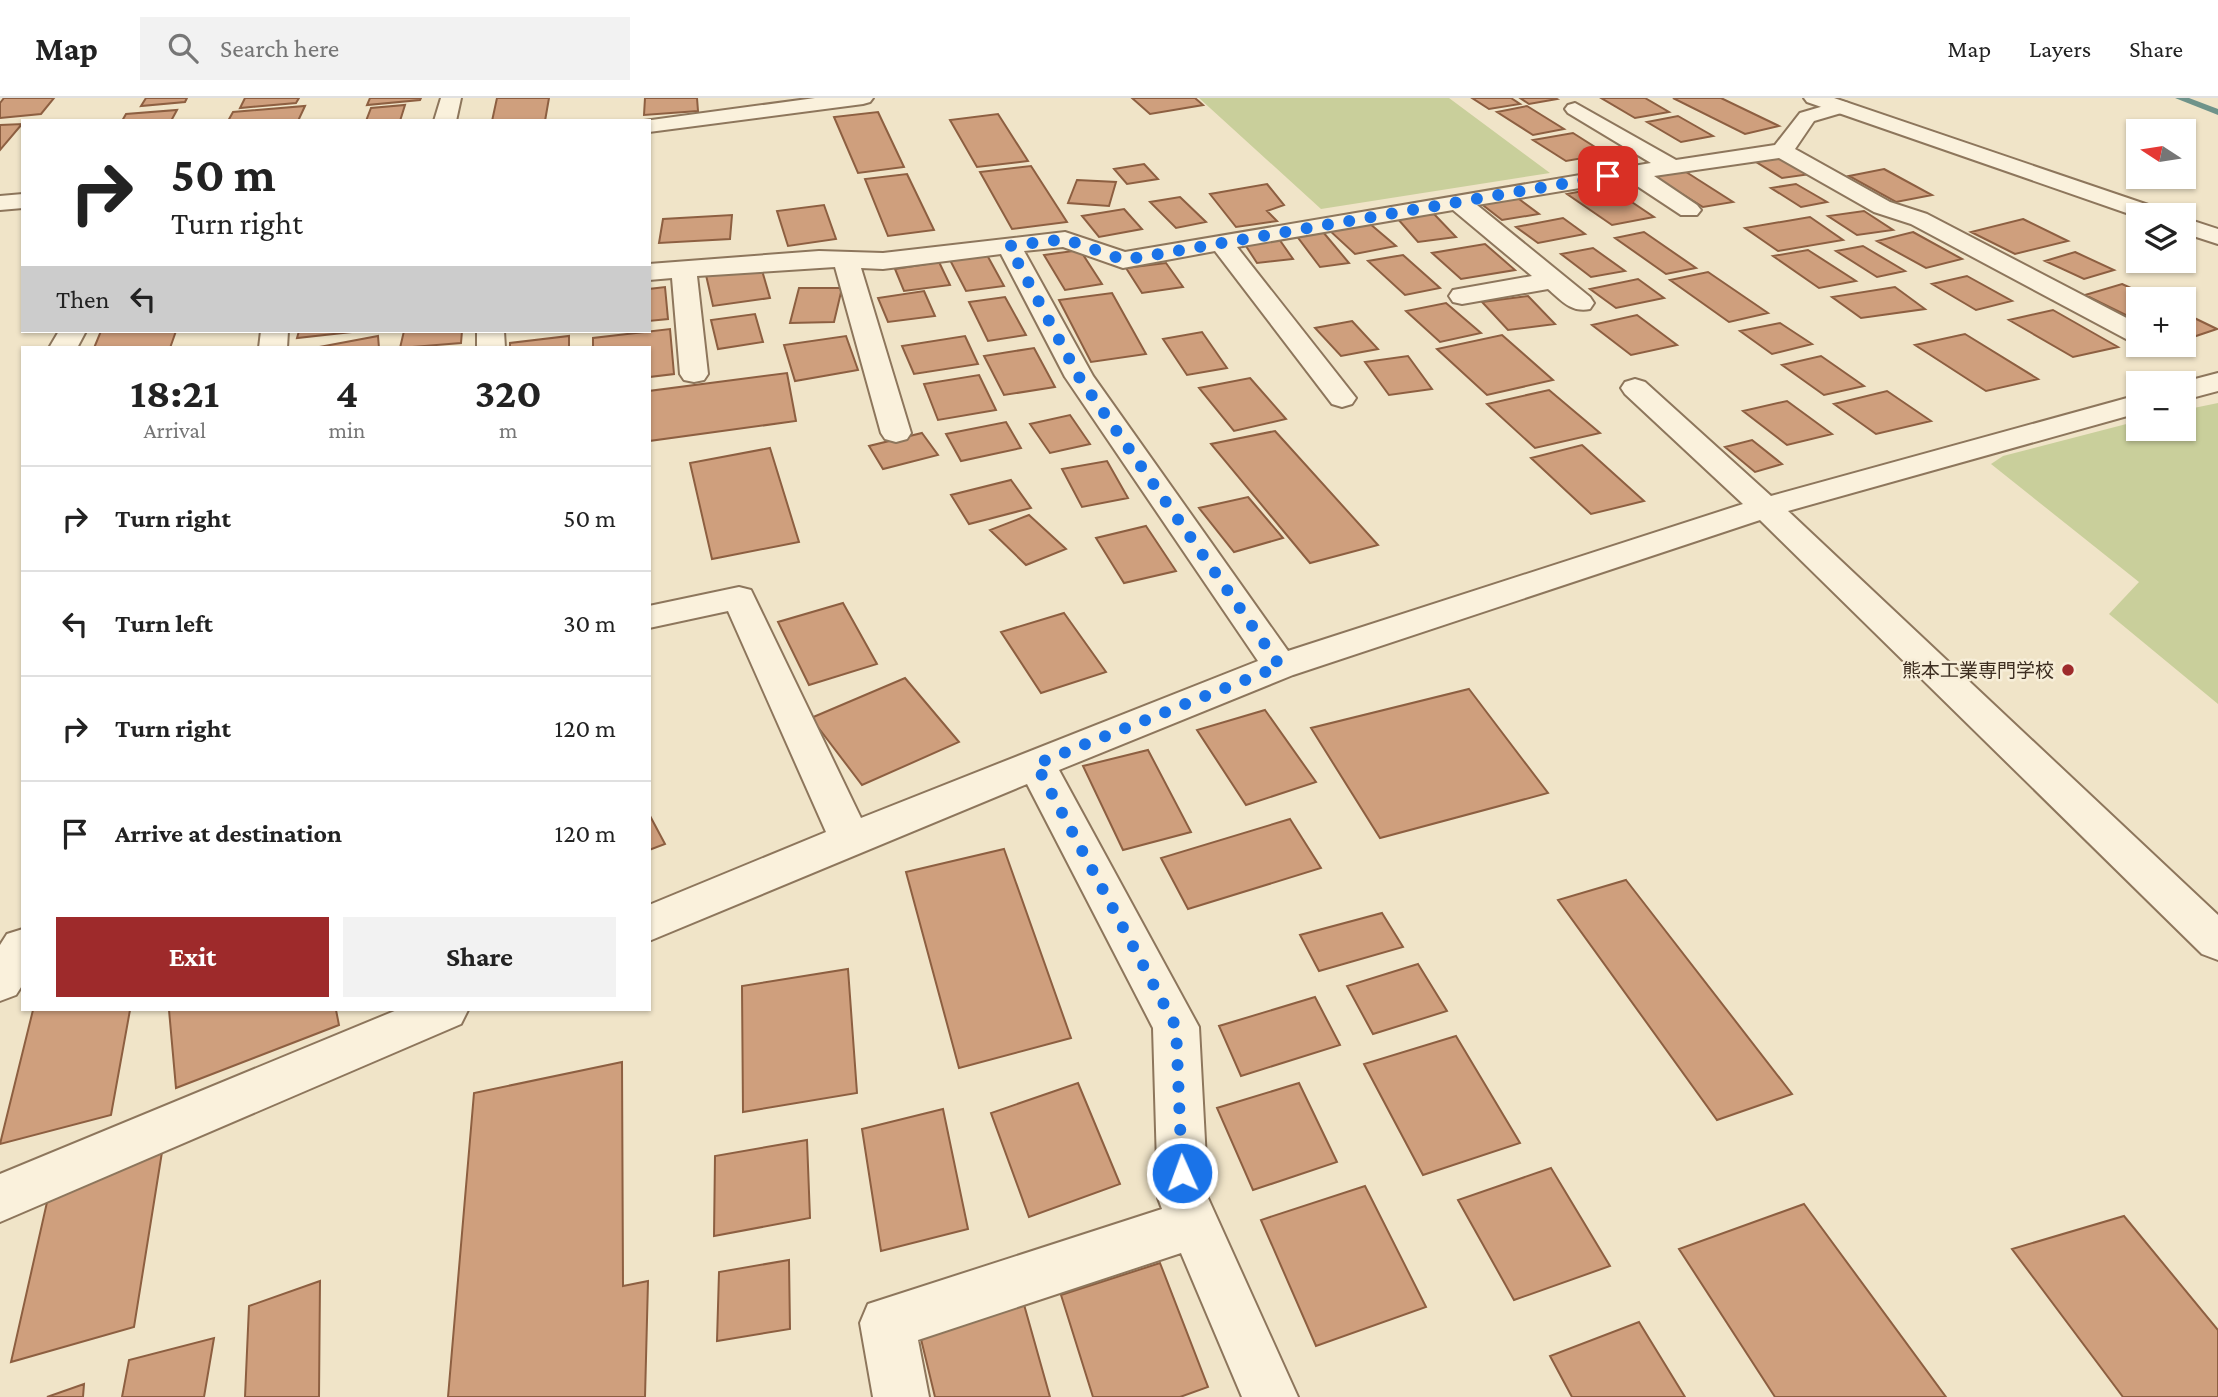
<!DOCTYPE html>
<html lang="en">
<head>
<meta charset="utf-8">
<style>
  body { margin:0; font-family:"Crimson Pro","Noto Sans JP",serif; background:#f2f2f2; color:#222; height:100vh; display:flex; flex-direction:column; font-size:26px; white-space:nowrap }
  * { box-sizing:border-box; margin:0 }
  p { font-size:23px; color:#767676 }
  .icon { flex:none; width:38px; height:38px; fill:none; stroke:currentColor; stroke-width:2; stroke-linecap:round; stroke-linejoin:round }
  .map { position:relative; flex:1; overflow:hidden }
  .side { position:absolute; left:21px; top:248px; width:630px; height:665px; display:flex; flex-direction:column; background:#fff; border-radius:0px; box-shadow:0 2px 5px #0004 }
  .side>* { flex:none }
  .banner { position:absolute; left:21px; top:21px; width:630px; height:214px; border-radius:0px; box-shadow:0 2px 5px #0004; background:#fff; color:#222; overflow:hidden }
  .needle { width:46px; rotate:282deg }
  .fabs { position:absolute; left:2126px; top:21px; display:grid; gap:14px }
  .fabs a { display:grid; place-items:center; width:70px; height:70px; border-radius:0px; background:#fff; box-shadow:0 2px 5px #0004; font-size:35px }
  .pin { position:absolute; display:grid; place-items:center; width:60px; height:60px; color:#fff; margin:-30px; border-radius:14px; box-shadow:0 4px 10px #0006 }
  .me { position:absolute; width:77px; margin:-38px; rotate:358deg; stroke-linejoin:round; filter:drop-shadow(0 0 5px #0008) }
  .turn { display:flex; align-items:center; gap:24px; height:147px; padding:0 35px; font-size:32px }
  .turn .icon { width:91px; height:91px; stroke-width:2.5 }
  .turn b { display:block; font-size:49px; line-height:60px }
  .then { display:flex; align-items:center; height:66px; padding:0 35px; background:#0003; gap:14px; font-size:26px }
  .eta { display:flex; justify-content:space-evenly; align-items:center; height:119px; text-align:center }
  .eta b { font-size:42px; font-weight:700; line-height:49px }
  .action { display:flex; gap:14px; margin-top:auto; padding:14px 35px }
  .action a { flex:1; height:80px; border-radius:0px; background:#9e2a2b; color:#fff; font-size:28px; font-weight:700; line-height:80px; text-align:center }
  .action a+a { background:#f2f2f2; color:#222 }
  ul { padding:0; list-style:none }
  li { display:flex; align-items:center; gap:21px; height:105px; padding:0 35px; border-top:2px solid #e0e0e0 }
  li div { flex:1 }
  li b { display:block; font-size:26px }
  li em { font-style:normal }
  header { display:flex; align-items:center; gap:42px; box-sizing:border-box; height:98px; padding:0 35px; background:#fff; border-bottom:2px solid #e0e0e0 }
  header strong { font-size:33px }
  nav { display:flex; gap:38px; margin-inline-start:auto; font-size:24px }
  .search { width:490px; height:63px; background:#f2f2f2; display:flex; align-items:center; gap:18px; box-sizing:border-box; padding:0 24px; border-radius:0px; color:#767676; font-size:26px }
  .map>svg:first-child { display:block }
  .green { fill:#c9cf9b }
  .lines { fill:none; stroke-linecap:round; stroke-linejoin:round }
  .stream { fill:#6f938a; fill-rule:evenodd }
  .building { fill:#cf9f7d; stroke:#8d5f41; stroke-width:2 }
  .minor-casing { stroke:#8d765c; stroke-width:4 }
  .tertiary-casing { stroke:#8d765c; stroke-width:4 }
  .minor { fill:#faf1dc; fill-rule:evenodd }
  .tertiary { fill:#faf1dc; fill-rule:evenodd }
  .route { stroke:#1a73e8; stroke-width:12; stroke-dasharray:0 21.6 }
  .poi-dot { fill:#9e2a2b; stroke:#f7eed8; stroke-width:2.5 }
  .labels { text-anchor:middle; dominant-baseline:central; stroke-width:5; stroke-linejoin:round; paint-order:stroke }
  .poi-label { font-size:19px; fill:#3d2e20; stroke:#f7eed8; text-anchor:end }
</style>
</head>
<body>
<header>
<strong>Map</strong>
<div class="search"><svg class="icon" aria-label="search" viewBox="0 0 24 24"><circle cx="10" cy="10" r="6"/><path d="M15 15l6 6"/></svg>Search here</div>
<nav><a>Map</a><a>Layers</a><a>Share</a></nav>
</header>
<div class="map">
<svg width="2218" height="1299" viewBox="0 0 2218 1299">
  <rect width="100%" height="100%" fill="#f0e4c8"/>
  <path class="green" d="M1199,0H1449L1550,75L1321,111Z
    M2218,305V606L2109,516L2139,484L1991,366L2003,358L2138,323V331H2184V312Z"/>
  <g class="lines">
    <path class="stream" d="M2175,0H2189L2218,11V17Z"/>
  </g>
  <path class="building" d="M4,0H54L41,16L0,20V5Z
    M146,0H187L185,4L141,8Z
    M245,0H299L296,5L240,10Z
    M370,0H421L420,2L367,7Z
    M497,0H549L545,23H492Z
    M645,0H697L698,13L644,17Z
    M1132,0H1195L1203,7L1150,16Z
    M1472,0H1511L1520,6L1489,11Z
    M1520,0H1555L1557,1L1529,6Z
    M1601,0H1645L1669,14L1635,20Z
    M1673,0H1721L1779,28L1745,36Z
    M405,7L400,23H366L371,10Z
    M305,8L298,23H228L233,14Z
    M1527,8L1564,31L1533,37L1497,14Z
    M177,12L171,23H122L126,16Z
    M878,14L904,69L858,75L834,19Z
    M998,16L1028,63L977,69L950,22Z
    M1678,18L1713,38L1681,44L1647,24Z
    M22,26L0,52V27Z
    M1573,35L1606,56L1566,63L1533,42Z
    M1782,58L1811,76L1782,80L1753,62Z
    M1144,66L1158,81L1127,86L1114,71Z
    M1031,68L1067,124L1012,131L980,74Z
    M1884,71L1932,97L1896,104L1849,78Z
    M1683,72L1733,104L1703,109L1653,78Z
    M907,76L934,132L888,138L865,81Z
    M1077,82L1116,84L1109,108L1068,105Z
    M1267,86L1284,107L1267,113L1277,123L1236,129L1210,96Z
    M1796,86L1827,104L1801,109L1771,90Z
    M1608,88L1654,119L1612,127L1567,96Z
    M1515,98L1539,116L1502,122L1479,104Z
    M1180,99L1206,124L1176,130L1150,104Z
    M824,107L836,141L788,148L777,113Z
    M1124,111L1142,131L1099,139L1082,118Z
    M1864,113L1893,132L1857,137L1828,118Z
    M1434,116L1456,139L1418,144L1397,120Z
    M732,117L730,141L659,145L663,121Z
    M1810,119L1843,142L1778,153L1745,130Z
    M1563,120L1585,136L1538,145L1516,129Z
    M2023,121L2068,143L2015,156L1971,134Z
    M1369,125L1396,148L1355,156L1329,132Z
    M1323,134L1349,165L1320,169L1296,137Z
    M1644,134L1696,170L1666,176L1615,140Z
    M1913,134L1962,161L1926,170L1877,143Z
    M1279,141L1293,161L1257,165L1244,145Z
    M1485,146L1515,172L1461,181L1432,155Z
    M1863,148L1905,173L1877,179L1836,153Z
    M1593,150L1625,173L1591,179L1561,156Z
    M1080,152L1102,186L1065,192L1044,157Z
    M1808,152L1856,183L1819,190L1773,158Z
    M2075,154L2114,172L2084,181L2045,163Z
    M987,157L1004,188L966,193L950,162Z
    M1403,157L1440,190L1405,197L1368,163Z
    M939,164L950,187L904,193L895,171Z
    M1166,165L1183,189L1142,195L1126,170Z
    M761,169L770,200L713,208L706,177Z
    M1708,174L1768,215L1729,224L1670,182Z
    M1967,178L2012,203L1976,212L1932,186Z
    M1638,181L1664,200L1616,210L1590,191Z
    M2122,186L2155,201H2138V223L2085,197Z
    M665,189L668,221L649,223V191Z
    M1895,189L1925,211L1861,220L1832,199Z
    M799,190H842L834,224L790,225Z
    M924,193L935,218L888,224L878,200Z
    M1112,195L1146,256L1091,264L1059,202Z
    M1528,198L1555,226L1508,232L1482,204Z
    M1005,199L1026,237L988,243L969,204Z
    M1446,205L1481,235L1440,244L1406,213Z
    M2053,212L2118,249L2073,259L2009,222Z
    M2184,215L2217,231L2184,242Z
    M755,216L763,244L718,251L711,222Z
    M1637,217L1677,247L1631,257L1592,227Z
    M1352,223L1378,251L1341,258L1315,230Z
    M1780,225L1812,246L1772,256L1740,233Z
    M670,231L674,276L649,279V250H593V240Z
    M101,233H176L170,250H94Z
    M299,233H361L297,240Z
    M404,233H462L461,245L400,250Z
    M1202,234L1227,270L1187,277L1163,241Z
    M1965,236L2038,281L1986,293L1915,247Z
    M1502,237L1553,282L1487,297L1437,251Z
    M378,238L379,250H314Z
    M569,238V250H510V245Z
    M846,238L858,272L795,283L784,247Z
    M965,238L978,266L914,276L902,248Z
    M1034,250L1055,289L1004,297L984,258Z
    M1408,258L1432,291L1389,297L1365,264Z
    M1821,258L1864,288L1824,297L1782,267Z
    M787,275L796,323L649,343V293Z
    M979,277L996,312L938,322L924,286Z
    M1250,280L1286,321L1234,333L1199,290Z
    M1549,292L1600,335L1535,350L1487,306Z
    M1887,293L1931,323L1876,336L1834,306Z
    M1787,303L1832,336L1787,347L1743,313Z
    M1070,317L1090,346L1050,355L1030,326Z
    M1006,324L1021,350L961,363L946,336Z
    M1275,333L1378,447L1310,465L1211,346Z
    M922,335L938,357L883,371L869,348Z
    M1752,342L1782,366L1755,374L1725,349Z
    M1582,347L1644,403L1591,416L1531,360Z
    M770,350L799,444L712,461L690,365Z
    M1107,363L1128,400L1082,409L1062,371Z
    M1011,382L1031,410L969,426L951,397Z
    M1248,399L1283,440L1234,454L1199,410Z
    M1029,417L1066,451L1026,467L990,432Z
    M1146,428L1176,473L1124,485L1096,440Z
    M843,505L877,566L809,587L778,524Z
    M1064,515L1106,574L1041,595L1001,534Z
    M905,580L959,644L862,687L811,620Z
    M1469,591L1548,695L1380,740L1311,630Z
    M1265,612L1316,684L1246,707L1197,632Z
    M1148,652L1191,734L1123,752L1083,668Z
    M649,716L665,746L649,752Z
    M1290,721L1321,770L1188,811L1161,760Z
    M1004,751L1071,940L959,970L906,774Z
    M1626,782L1792,996L1717,1022L1558,802Z
    M1382,815L1403,849L1319,873L1300,837Z
    M1418,866L1447,913L1373,936L1347,888Z
    M848,871L857,995L743,1014L742,888Z
    M1315,899L1340,947L1241,978L1219,928Z
    M33,912H130L111,1017L0,1046Z
    M169,912H336L339,927L176,990Z
    M1456,938L1520,1045L1423,1077L1364,966Z
    M622,964L623,1188L648,1183L645,1299H448L474,995Z
    M1078,985L1120,1086L1029,1119L991,1015Z
    M1299,985L1337,1064L1253,1092L1217,1010Z
    M943,1011L968,1131L881,1153L862,1031Z
    M807,1042L810,1120L714,1138L715,1058Z
    M162,1054L134,1229L11,1264L52,1082Z
    M1551,1070L1610,1168L1514,1202L1458,1102Z
    M1365,1088L1426,1209L1316,1248L1261,1122Z
    M1804,1106L1946,1299H1775L1679,1151Z
    M2124,1118L2218,1232V1299H2123L2012,1151Z
    M789,1162L790,1231L717,1243L719,1174Z
    M1160,1165L1208,1289L1180,1299H1093L1061,1197Z
    M320,1183L319,1299H245L249,1208Z
    M1023,1203L1050,1299H935L920,1237Z
    M1639,1224L1685,1299H1572L1550,1258Z
    M214,1240L204,1299H122L129,1262Z
    M84,1286L83,1299H47Z"/>
  <g class="lines">
    <g class="minor-casing">
      <path id="minor" d="M441,0H461L456,23H434Z
        M815,0H873L870,4L863,6L649,34V23H644Z
        M1841,3L1848,5L1851,9L1848,13L1814,23L1795,51L1890,104L1927,116L2138,226V244L2128,242L1911,126L1874,114L1779,60L1654,78L1697,107L1701,112L1697,117H1681L1628,82L1477,107L1590,199L1594,205L1590,211C1571,215 1561,202 1548,191L1462,206L1453,204L1449,198L1453,192L1532,178L1453,112L1237,149L1356,300L1352,306L1342,309L1332,306L1215,153L1123,170L1063,149L1024,153L1093,278L1288,553L1743,406L1625,296L1621,290L1625,284L1635,281L1645,284L1771,398L2138,297V315L1788,413L2218,817V862L2202,856L1760,422L1293,577L1059,672L1199,929L1208,1100L1298,1299H1242L1181,1155L918,1242L929,1299H873L860,1225L868,1206L1162,1111L1158,1100L1153,930L1027,686L649,843V807L826,734L728,513L649,530V508L739,489L751,492L861,720L1258,563L1065,279L1001,156L883,171L861,170L911,335L907,341L896,344L885,341L881,335L835,169L697,178L708,276L704,282L694,284L684,282L680,276L672,180L649,182V166L819,153L883,155L1065,134L1125,154L1651,65L1568,15L1565,11L1568,7L1575,5L1676,62L1775,47L1800,15Z
        M23,96V110L0,112V98Z
        M59,233H86L77,250H49Z
        M261,233H288L287,250H259Z
        M477,233H504L505,250H477Z
        M2218,275V293L2184,302V285H2180Z
        M23,831V886L16,897L0,903V847L7,836Z
        M397,912H468L461,926L0,1124V1076Z"/>
    </g>
    <g class="tertiary-casing">
      <path id="tertiary" d="M1804,0H1834L2163,112L2167,117L2138,119L1807,4Z
        M2184,120L2218,131V146L2184,135Z"/>
    </g>
    <use href="#minor" class="minor"/>
    <use href="#tertiary" class="tertiary"/>
  </g>
  <g class="lines">
    <path class="route" d="M1182,1075L1176,929L1036,666L1280,568L1079,279L1009,148L1065,141L1124,162L1608,78"/>
  </g>
  <circle class="poi-dot" cx="2068" cy="572" r="7"/>
  <g class="labels">
    <g class="poi-label">
      <text x="2054" y="572">熊本工業専門学校</text>
    </g>
  </g>
</svg>
<div class="fabs">
<a><svg class="needle" viewBox="-14 -14 28 28"><path d="M0-13l5 13h-10z" fill="#e53935"/><path d="M0 13l5-13h-10z" fill="#767676"/></svg></a>
<a><svg class="icon" aria-label="layers" viewBox="0 0 24 24"><path d="M12 4l9 5-9 5-9-5zM3 14l9 5 9-5"/></svg></a>
<a>+</a>
<a>−</a>
</div>
<div class="pin" style="left:1608px;top:78px;background:#d93025"><svg class="icon" aria-label="arrive" viewBox="0 0 24 24"><path d="M6 21V4h12l-3 4 3 4H6"/></svg></div>
<svg class="me" style="left:1182px;top:1075px" viewBox="-20 -20 40 40"><circle r="17" fill="#1a73e8" stroke="#fff" stroke-width="3"/><path d="M0-11L8 9 0 5-8 9z" fill="#fff"/></svg>
<div class="banner">
<div class="turn"><svg class="icon" aria-label="right" viewBox="0 0 24 24"><path d="M7 20v-9h11M14 6l5 5-5 5"/></svg><div><b>50 m</b>Turn right</div></div>
<div class="then">Then<svg class="icon" aria-label="left" viewBox="0 0 24 24"><path d="M17 20v-9H6M10 6l-5 5 5 5"/></svg></div>
</div>
<section class="side">
<div class="eta">
<div><b>18:21</b><p>Arrival</p></div>
<div><b>4</b><p>min</p></div>
<div><b>320</b><p>m</p></div>
</div>
<ul>
<li><svg class="icon" aria-label="right" viewBox="0 0 24 24"><path d="M7 20v-9h11M14 6l5 5-5 5"/></svg><div><b>Turn right</b></div><em>50 m</em></li>
<li><svg class="icon" aria-label="left" viewBox="0 0 24 24"><path d="M17 20v-9H6M10 6l-5 5 5 5"/></svg><div><b>Turn left</b></div><em>30 m</em></li>
<li><svg class="icon" aria-label="right" viewBox="0 0 24 24"><path d="M7 20v-9h11M14 6l5 5-5 5"/></svg><div><b>Turn right</b></div><em>120 m</em></li>
<li><svg class="icon" aria-label="arrive" viewBox="0 0 24 24"><path d="M6 21V4h12l-3 4 3 4H6"/></svg><div><b>Arrive at destination</b></div><em>120 m</em></li>
</ul>
<div class="action"><a>Exit</a><a>Share</a></div>
</section>
</div>
</body>
</html>
